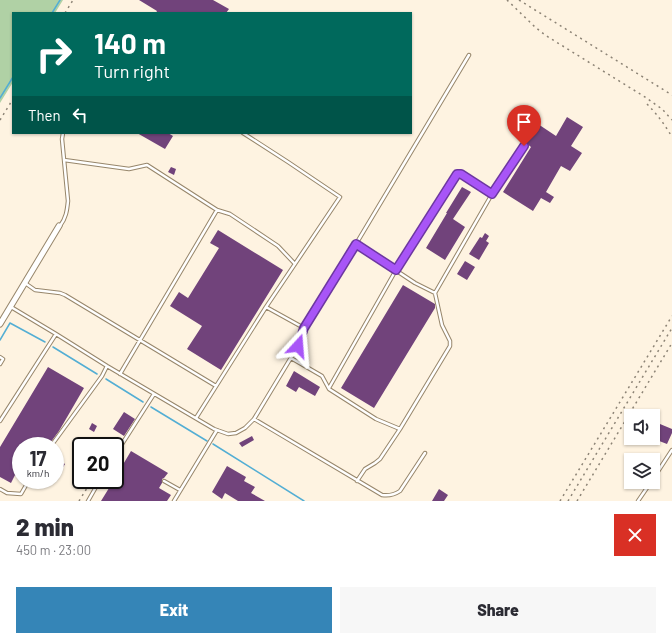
<!DOCTYPE html>
<html lang="en">
<head>
<meta charset="utf-8">
<style>
  body { margin:0; font-family:Barlow,sans-serif; background:#f7f7f7; color:#2b2b33; height:100vh; display:flex; flex-direction:column; font-size:15px; white-space:nowrap }
  * { box-sizing:border-box; margin:0 }
  p { font-size:13px; color:#7c7c81 }
  .icon { flex:none; width:22px; height:22px; fill:none; stroke:currentColor; stroke-width:2; stroke-linecap:round; stroke-linejoin:round }
  .map { position:relative; height:501px; overflow:hidden }
  .drawer { display:flex; flex-direction:column; background:#fff; flex:1 }
  .drawer>* { flex:none }
  .hud { position:absolute; left:12px; top:12px; width:400px; height:122px; border-radius:0px; box-shadow:0 1px 3px #0004; background:#00695c; color:#fff; overflow:hidden }
  .buttons { position:absolute; left:624px; top:409px; display:grid; gap:8px }
  .buttons a { display:grid; place-items:center; width:36px; height:36px; border-radius:0px; background:#fff; box-shadow:0 1px 3px #0004; font-size:20px }
  .speed { position:absolute; left:12px; top:437px; display:flex; gap:8px; font-size:20px; font-weight:700; text-align:center }
  .speed>* { display:grid; place-content:center; width:52px; height:52px; border-radius:50%; background:#fff; box-shadow:0 1px 3px #0004; line-height:1 }
  .speed small { font-size:10px; font-weight:400 }
  .speed .limit { border:2px solid #111; border-radius:6px; background:#fff; color:#111 }
  .pin { position:absolute; display:grid; place-items:center; width:34px; height:34px; color:#fff; margin:-41px -17px; border-radius:50% 50% 50% 0; rotate:-45deg; box-shadow:0 0 4px #0007 }
  .pin .icon { rotate:45deg }
  .me { position:absolute; width:44px; margin:-22px; rotate:19deg; stroke-linejoin:round; filter:drop-shadow(0 0 3px #0008) }
  .turn { display:flex; align-items:center; gap:14px; height:84px; padding:0 16px; font-size:18px }
  .turn .icon { width:52px; height:52px; stroke-width:2.5 }
  .turn b { display:block; font-size:28px; line-height:34px }
  .then { display:flex; align-items:center; height:38px; padding:0 16px; background:#0003; gap:8px; font-size:15px }
  .round { display:grid; place-items:center; flex:none; width:42px; height:42px; border-radius:0px; background:#f7f7f7 }
  .headline { display:flex; align-items:center; justify-content:space-between; height:68px; padding:0 16px }
  h1 { font-size:24px; font-weight:800; line-height:30px }
  .action { display:flex; gap:8px; margin-top:auto; padding:8px 16px }
  .action a { flex:1; height:46px; border-radius:0px; background:#3585b7; color:#fff; font-size:16px; font-weight:800; line-height:46px; text-align:center }
  .action a+a { background:#f7f7f7; color:#2b2b33 }
  .map>svg:first-child { display:block }
  .green { fill:#b0d1a5 }
  .lines { fill:none; stroke-linecap:round; stroke-linejoin:round }
  .stream { stroke:#53aed4; stroke-width:1.5 }
  .building { fill:#71437b }
  .lane-casing { stroke:#97866b; stroke-width:4.5 }
  .street-casing { stroke:#97866b; stroke-width:7 }
  .lane { stroke:#fff; stroke-width:2.5 }
  .street { stroke:#fff; stroke-width:5 }
  .rail { stroke:#8c8375; stroke-width:1.5; stroke-dasharray:2 4; stroke-linecap:butt }
  .route-casing { stroke:#6d37a1; stroke-width:10 }
  .route { stroke:#a855f7; stroke-width:7 }
</style>
</head>
<body>
<div class="map">
<svg width="672" height="501" viewBox="0 0 672 501">
  <rect width="100%" height="100%" fill="#fef3e1"/>
  <path class="green" d="M0,0H63L55,13H13V82L0,103Z"/>
  <g class="lines">
    <path class="stream" d="M52,13L60,0
      M0,98L13,77
      M0,340L10,323L45,342
      M53,347L97,374
      M106,379L143,402
      M151,407L207,441
      M213,444L304,501"/>
  </g>
  <path class="building" d="M139,0H213L229,9L226,13H156L157,11Z
    M567,117L583,127L571,146L582,153L570,171L561,166L546,192L554,197L550,203L541,198L533,211L503,192L531,147L526,143L538,124L556,136Z
    M137,133H168L173,136L165,149Z
    M171,167L176,169L174,175L168,172Z
    M462,187L471,192L453,219L465,227L445,260L426,248L447,213H446Z
    M218,230L283,270L221,370L187,349L202,326L170,306L179,292L188,298L219,248L210,243Z
    M485,233L489,236L486,241L489,243L479,260L469,254L480,237L482,238Z
    M465,261L475,267L467,280L457,274Z
    M403,285L435,304V308L374,408L341,388Z
    M48,367L84,388L59,431L48,446H21V478L15,475L11,483L0,477V447Z
    M294,371L320,387L315,396L299,387L296,392L286,386Z
    M124,412L135,419L124,436L113,429Z
    M92,423L97,426L94,432L89,429Z
    M660,424L672,429V433L667,444L654,439Z
    M252,436L254,440L242,447L239,443Z
    M131,451L168,473L164,478L162,479V483L159,488L171,495L167,501H101L114,480H115V478Z
    M55,458L65,464L55,481Z
    M227,466L246,477L244,481L255,487L251,493L265,501H238L225,493L222,499L212,492Z
    M439,489L448,495L444,501H432Z"/>
  <g class="lines">
    <g class="lane-casing">
      <path id="lane" d="M64,160L129,169L147,165L217,210L120,374
        M217,210L230,214L278,246L295,264
        M60,226C66,218 67,211 68,201L62,139L63,133
        M356,244L415,283L435,293
        M25,283L35,290L60,293L65,295L216,386
        M11,307L56,334L107,366L214,429L228,434L236,433L245,428L254,419L298,346L304,328L356,244L469,55
        M266,307L304,328
        M0,357L3,359L0,364
        M291,358L322,376L329,389L376,419L400,429L450,346V341L442,325L435,293L492,194L524,146
        M329,388L396,270L457,174H461L492,194
        M196,418L266,307L340,197L288,162L243,133
        M254,419L382,495C389,496 394,495 400,491L425,453
        M0,421L56,334
        M51,446L102,376L107,366
        M115,455L154,394
        M653,479L672,450
        M164,481L180,490
        M357,481L365,469L375,463L380,459L400,429
        M0,489L7,493L21,494L29,480
        M88,501L100,480
        M174,501L217,430
        M638,501L651,482"/>
    </g>
    <g class="street-casing">
      <path id="street" d="M0,324L59,226"/>
    </g>
    <use href="#lane" class="lane"/>
    <use href="#street" class="street"/>
    <path class="rail" d="M507,0L535,27L545,35L645,97L662,109L672,120
      M519,0L672,95
      M65,13L73,0
      M647,104C657,114 665,125 672,137
      M0,120L13,99
      M79,501L92,480
      M560,501L672,316
      M568,501L672,328
      M577,501L672,343"/>
  </g>
  <g class="lines">
    <g class="route-casing">
      <path id="route" d="M298,346L304,328L356,244L396,270L457,174H461L492,194L524,146"/>
    </g>
    <use href="#route" class="route"/>
  </g>
</svg>
<div class="buttons">
<a><svg class="icon" aria-label="sound" viewBox="0 0 24 24"><path d="M4 9h4l5-4v14l-5-4H4zM17 9q2 3 0 6"/></svg></a>
<a><svg class="icon" aria-label="layers" viewBox="0 0 24 24"><path d="M12 4l9 5-9 5-9-5zM3 14l9 5 9-5"/></svg></a>
</div>
<div class="speed"><div>17<small>km/h</small></div><div class="limit">20</div></div>
<div class="pin" style="left:524px;top:146px;background:#d93025"><svg class="icon" aria-label="arrive" viewBox="0 0 24 24"><path d="M6 21V4h12l-3 4 3 4H6"/></svg></div>
<svg class="me" style="left:298px;top:346px" viewBox="-20 -20 40 40"><path d="M0-17L14 15 0 8-14 15z" fill="#a855f7" stroke="#fff" stroke-width="4"/></svg>
<div class="hud">
<div class="turn"><svg class="icon" aria-label="right" viewBox="0 0 24 24"><path d="M7 20v-9h11M14 6l5 5-5 5"/></svg><div><b>140 m</b>Turn right</div></div>
<div class="then">Then<svg class="icon" aria-label="left" viewBox="0 0 24 24"><path d="M17 20v-9H6M10 6l-5 5 5 5"/></svg></div>
</div>
</div>
<section class="drawer">
<div class="headline"><div><h1>2 min</h1><p>450 m · 23:00</p></div><a class="round" style="background:#d93025;color:#fff"><svg class="icon" aria-label="close" viewBox="0 0 24 24"><path d="M6 6l12 12M18 6L6 18"/></svg></a></div>
<div class="action"><a>Exit</a><a>Share</a></div>
</section>
</body>
</html>
